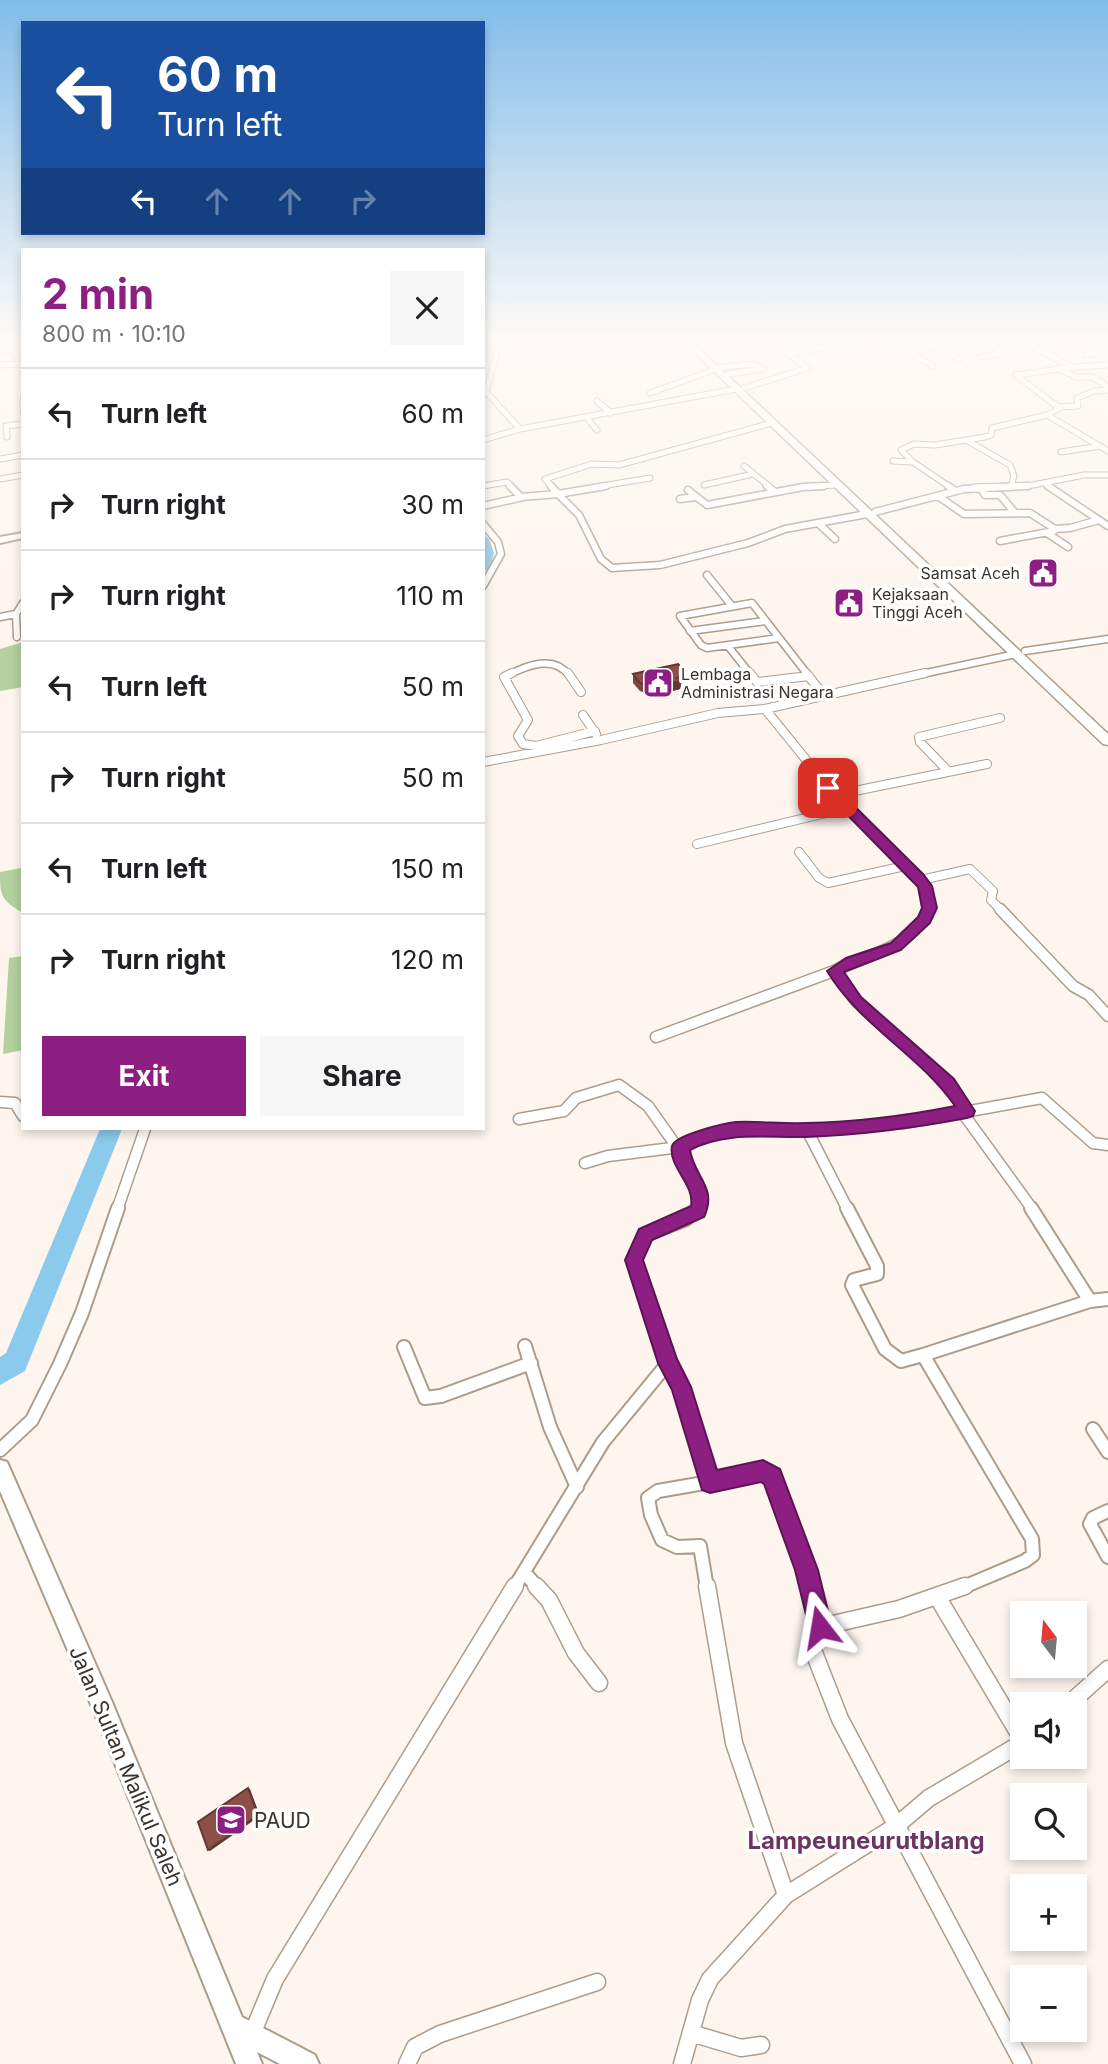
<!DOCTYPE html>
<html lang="en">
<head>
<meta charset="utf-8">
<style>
  body { margin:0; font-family:Inter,sans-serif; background:#f6f6f6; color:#202124; height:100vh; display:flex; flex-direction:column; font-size:26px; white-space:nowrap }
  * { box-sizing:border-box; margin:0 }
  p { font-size:23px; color:#757577 }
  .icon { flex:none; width:38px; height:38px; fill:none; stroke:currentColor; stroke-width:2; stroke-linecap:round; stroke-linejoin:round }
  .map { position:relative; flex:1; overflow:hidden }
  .drawer { position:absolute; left:21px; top:248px; width:464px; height:882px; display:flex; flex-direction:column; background:#fff; border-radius:0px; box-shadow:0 4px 10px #0003 }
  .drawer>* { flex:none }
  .hud { position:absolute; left:21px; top:21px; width:464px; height:214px; border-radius:0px; box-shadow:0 4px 10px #0003; background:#1a4fa0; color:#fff; overflow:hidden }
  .needle { width:46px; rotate:344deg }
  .tools { position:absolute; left:1010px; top:1601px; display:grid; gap:14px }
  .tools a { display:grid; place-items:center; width:77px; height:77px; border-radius:0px; background:#fff; box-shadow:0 4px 10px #0003; font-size:35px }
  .pin { position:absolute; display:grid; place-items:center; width:60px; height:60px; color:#fff; margin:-30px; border-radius:14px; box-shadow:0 4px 10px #0006 }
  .me { position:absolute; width:77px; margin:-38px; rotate:346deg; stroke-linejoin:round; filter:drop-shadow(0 0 5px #0008) }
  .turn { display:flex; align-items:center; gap:24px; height:147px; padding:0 21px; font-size:32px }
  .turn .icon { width:91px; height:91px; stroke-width:2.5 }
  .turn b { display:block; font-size:49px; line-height:60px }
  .lanes { display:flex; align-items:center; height:66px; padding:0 21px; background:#0003; justify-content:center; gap:35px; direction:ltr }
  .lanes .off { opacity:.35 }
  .round { display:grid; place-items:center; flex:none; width:74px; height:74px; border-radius:0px; background:#f6f6f6 }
  .overview { display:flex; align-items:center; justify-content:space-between; height:119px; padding:0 21px }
  h1 { font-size:42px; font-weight:700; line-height:52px; color:#8d1f82 }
  .button { display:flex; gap:14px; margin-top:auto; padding:14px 21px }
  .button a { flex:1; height:80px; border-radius:0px; background:#8d1f82; color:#fff; font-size:28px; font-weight:700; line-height:80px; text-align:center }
  .button a+a { background:#f6f6f6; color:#202124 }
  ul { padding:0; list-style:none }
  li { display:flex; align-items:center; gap:21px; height:91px; padding:0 21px; border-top:2px solid #e0e0e0 }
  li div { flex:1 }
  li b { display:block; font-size:26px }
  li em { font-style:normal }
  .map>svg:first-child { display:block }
  .green { fill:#b2d19e }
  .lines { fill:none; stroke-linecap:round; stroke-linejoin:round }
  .river { fill:#8acaec; fill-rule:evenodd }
  .street-far5-casing { stroke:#ad9c8a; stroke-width:7 }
  .street-far4-casing { stroke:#ad9c8a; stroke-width:9 }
  .street-far3-casing { stroke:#ad9c8a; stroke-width:10 }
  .street-far2-casing { stroke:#ad9c8a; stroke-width:13 }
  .street-far1-casing { stroke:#ad9c8a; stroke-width:16 }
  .street-casing { stroke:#ad9c8a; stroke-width:19 }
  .secondary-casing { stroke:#ad9c8a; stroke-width:4 }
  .highway-casing { stroke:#ad9c8a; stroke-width:3 }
  .street-far5 { stroke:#fff; stroke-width:5 }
  .street-far4 { stroke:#fff; stroke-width:6 }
  .street-far3 { stroke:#fff; stroke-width:8 }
  .street-far2 { stroke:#fff; stroke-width:10 }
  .street-far1 { stroke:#fff; stroke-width:12 }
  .street { stroke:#fff; stroke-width:16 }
  .secondary { fill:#fff; fill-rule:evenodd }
  .highway { fill:#fff; fill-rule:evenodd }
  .wall { fill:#78453f }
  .shaded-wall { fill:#623833 }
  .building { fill:#8c5049; stroke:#623833; stroke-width:2 }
  .route { fill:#8d1f82; stroke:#5c1454; stroke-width:2 }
  .labels { text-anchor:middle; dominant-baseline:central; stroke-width:7; stroke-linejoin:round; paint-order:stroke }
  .far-poi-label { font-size:16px; fill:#3b342d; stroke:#fff; text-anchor:start }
  .near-street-label { font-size:21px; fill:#3b342d; stroke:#fff }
  .near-poi-label { font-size:21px; fill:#3b342d; stroke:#fff; text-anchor:start }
  .near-quarter-label { font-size:24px; font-weight:bold; fill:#6b3563; stroke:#fff }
</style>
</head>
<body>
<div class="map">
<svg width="1108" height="2064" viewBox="0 0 1108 2064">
  <rect width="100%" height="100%" fill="#fdf5ee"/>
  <path class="green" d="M23,642V687L0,691V649Z
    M23,848V913C1,900 0,896 0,872L21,868Z
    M23,956V1050L3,1054L9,958Z"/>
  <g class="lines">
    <path class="river" d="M483,535L489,539L494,553L490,568L483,572Z
      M100,1129H122L25,1371L0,1385V1357L6,1353Z"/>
    <g class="street-far5-casing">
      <path id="street-far5" d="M920,338L960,359
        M1012,338L1030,344L1055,338
        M1079,338L1100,347L1108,345
        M483,339L497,352L486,392L520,429L736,389
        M1027,344L1073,367L1016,375L1058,407L1078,406L1077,398L1094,391L1108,390
        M0,351L15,348L18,363
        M908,352L933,366
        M1086,355L1101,352L1100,347
        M981,357L1005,353L983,342
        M0,365L23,364
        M721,367L752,364L763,369L728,374
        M1073,367L1108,365
        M1058,368L1076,377H1093L1108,387
        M744,388L808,368L787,353L882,339L907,352L999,338
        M650,393L716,369
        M23,400V412
        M597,401L611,413
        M1047,415L1108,451
        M587,418L597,430
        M7,437L6,426L23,424
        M483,440L520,429
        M966,440L1010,465L1014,476L1011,487
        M1061,452L1100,446
        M0,459L23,455
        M911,460L901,450L914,444L935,445L985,437L991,435L992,428L1047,415L1060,408
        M893,461L913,462L950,487
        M744,466L770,487
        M0,479L23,475
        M1046,484L1051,487
        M704,485L753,474
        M483,486L507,482L512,487
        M552,487L545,479L592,464L619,465L772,423
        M596,487L650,478
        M801,487L835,485
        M974,487L1033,485L1084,475H1108"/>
    </g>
    <g class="street-far4-casing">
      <path id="street-far4" d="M510,486L521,497L558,494L579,515L601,559L612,568L660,565L748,543L785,529L867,514
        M551,486L558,494L606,486
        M767,486L775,492
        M948,486L954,490
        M1048,486L1108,526
        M981,489L985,495H1000L1015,513
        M688,490L707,505L803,487L824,486
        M938,496L964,514L1030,513L1055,529L1070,528L1099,520
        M680,499L695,497
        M483,506L523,497
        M875,512L964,489L1028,486
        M818,523L835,539
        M483,524L498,542L501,554L483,586
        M1047,533L1068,547
        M1000,541L1054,531
        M707,575L732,606
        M16,614L17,637
        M0,617L16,614L23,603
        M690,631L765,621
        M779,638L707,648L701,645L680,616L752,603L808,675
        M728,646L751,675
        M1025,651L1108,639
        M508,675C528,665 553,655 569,675
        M917,675L1016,654"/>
    </g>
    <g class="street-far3-casing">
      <path id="street-far3" d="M512,673L504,677L528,720L518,736L523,744L536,746L595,731
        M568,673L581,692
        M750,673L757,682L809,676
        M806,673L823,694
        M765,709L829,788L918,877L929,896L928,911
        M583,715L596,734
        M483,762L601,740L718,713L765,709L925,673
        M948,771L920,742L919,737L1000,718
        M835,795L987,764
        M697,844L847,808
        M799,852L819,878L828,883L905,866
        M921,880L970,869L993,891L991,900L1002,911"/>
    </g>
    <g class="street-far2-casing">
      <path id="street-far2" d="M929,909C908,952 872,951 834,971L856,1001L948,1084L967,1111
        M1000,909L1073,986L1089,995L1108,1016
        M656,1037L834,971
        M0,1102L15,1103L23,1116
        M962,1112L1033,1210
        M519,1119L564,1111L576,1098L619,1085L648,1106L677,1147
        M807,1130L848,1210
        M585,1163L608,1156L680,1147
        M117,1210L145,1129
        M698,1210C706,1190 686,1166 681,1147L708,1134L734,1129L807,1130L903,1123L1042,1098L1093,1143L1108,1145"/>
    </g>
    <g class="street-far1-casing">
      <path id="street-far1" d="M847,1208L877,1266V1274L854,1280L852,1285L885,1349L901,1361L923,1355L1032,1539L1033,1555L1025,1561L961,1588
        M1090,1301L1108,1299
        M525,1346L550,1427L577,1487
        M404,1347L425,1398L441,1396L531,1363
        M923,1355L1090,1301L1031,1208
        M668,1363L681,1386L710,1482L763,1471L772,1477L810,1588
        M1093,1429L1108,1452
        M0,1450L32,1420L60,1364L82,1313L118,1208
        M1108,1511L1093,1518L1090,1524L1108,1557
        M525,1573L538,1588
        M514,1588L603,1442L668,1363L634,1260L645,1235L686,1219L699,1208
        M707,1588L700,1546L677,1547L662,1540L651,1515L648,1498L658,1491L710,1482"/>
    </g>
    <g class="street-casing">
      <path id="street" d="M536,1586L549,1600L576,1653L599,1683
        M707,1586L734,1743L786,1895
        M810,1586L820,1627
        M965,1586L899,1609L820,1627L812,1634L811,1645L840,1719L1023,2064
        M938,1598L1022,1739
        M1069,1704L1108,1669
        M691,2033L741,2048L761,2045
        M252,2034L275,1979L515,1586
        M407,2064L415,2047L440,2034L597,1982
        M682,2064L700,2000L710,1979L786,1895L896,1826L929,1798L1022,1743"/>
    </g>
    <g class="secondary-casing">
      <path id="secondary" d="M23,533V538L0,543V537Z
        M0,1460L7,1462L112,1702L242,2017L315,2055L319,2064H280L257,2052L262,2064H236L95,1714L0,1491Z"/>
    </g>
    <g class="highway-casing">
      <path id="highway" d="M679,338H688L1108,734V745L1103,744Z"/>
    </g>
    <use href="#street-far5" class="street-far5"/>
    <use href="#street-far4" class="street-far4"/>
    <use href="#street-far3" class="street-far3"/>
    <use href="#street-far2" class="street-far2"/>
    <use href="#street-far1" class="street-far1"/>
    <use href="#street" class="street"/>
    <use href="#secondary" class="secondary"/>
    <use href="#highway" class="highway"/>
  </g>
  <path class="wall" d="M686,673L685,681L681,684L680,689L665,693L661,689L645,693L640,691L633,683V674Z"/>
  <path class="shaded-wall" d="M686,673L685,681L681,684L680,689L665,693V685Z
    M662,681L661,689L645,693L646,685Z
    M248,1788L250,1789L260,1816L210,1851L208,1850Z"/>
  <path class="building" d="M678,664L686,673L677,678L681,681L665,685L662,681L646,685L640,683L633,674Z
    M248,1788L258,1815L208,1850L198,1822Z"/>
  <linearGradient id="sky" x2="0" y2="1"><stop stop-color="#82bdea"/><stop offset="0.54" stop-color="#fefaf7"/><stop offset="1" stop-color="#fefaf7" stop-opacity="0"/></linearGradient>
  <rect width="1108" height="627" fill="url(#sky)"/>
  <path class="route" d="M828,784L833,785L923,874L932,886L937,908L930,923L901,950L844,972L861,997L954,1079L975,1111L973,1116L967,1118C914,1128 861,1135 806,1137C767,1138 726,1131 690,1150C694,1177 718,1187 704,1217L652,1240L643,1260L677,1359L691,1387L717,1470L763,1460L780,1469L818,1570L832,1627L829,1635L820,1639L812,1635L809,1627L795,1570L764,1484L761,1482L710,1493L702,1490L672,1390L658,1363L625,1260L639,1229L691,1206C695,1184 668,1167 672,1146C675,1135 725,1123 736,1122C759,1121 783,1124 806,1123C856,1122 905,1116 955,1106C919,1054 861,1027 827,971L846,958L891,943L918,917L922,908L918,887L824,791L822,788Z"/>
  <defs>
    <g id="civic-square" transform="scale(1.575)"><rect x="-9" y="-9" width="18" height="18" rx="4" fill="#8d1f82" stroke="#fff"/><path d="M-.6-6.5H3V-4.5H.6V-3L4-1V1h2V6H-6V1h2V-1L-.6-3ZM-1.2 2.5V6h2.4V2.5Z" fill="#fff"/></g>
    <g id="school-square" transform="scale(1.575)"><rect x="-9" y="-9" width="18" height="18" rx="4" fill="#8d1f82" stroke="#fff"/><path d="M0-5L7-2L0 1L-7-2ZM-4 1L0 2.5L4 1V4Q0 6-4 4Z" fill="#fff"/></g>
  </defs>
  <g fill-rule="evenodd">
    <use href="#civic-square" x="1043" y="573"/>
    <use href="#civic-square" x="849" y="603"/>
    <use href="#civic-square" x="658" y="683"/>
    <use href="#school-square" x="231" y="1820"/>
  </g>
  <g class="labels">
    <g class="far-poi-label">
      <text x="1020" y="573" text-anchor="end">Samsat Aceh</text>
      <text x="872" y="594">Kejaksaan<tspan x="872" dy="18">Tinggi Aceh</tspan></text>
      <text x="681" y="674">Lembaga<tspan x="681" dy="18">Administrasi Negara</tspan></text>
    </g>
    <g class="near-street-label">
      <text transform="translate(126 1766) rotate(67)">Jalan Sultan Malikul Saleh</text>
    </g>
    <g class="near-poi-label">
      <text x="254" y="1820">PAUD</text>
    </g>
    <g class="near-quarter-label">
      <text x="866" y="1840">Lampeuneurutblang</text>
    </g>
  </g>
</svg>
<div class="tools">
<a><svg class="needle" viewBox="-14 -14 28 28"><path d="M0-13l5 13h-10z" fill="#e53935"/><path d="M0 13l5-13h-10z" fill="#757577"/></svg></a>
<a><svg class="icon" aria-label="sound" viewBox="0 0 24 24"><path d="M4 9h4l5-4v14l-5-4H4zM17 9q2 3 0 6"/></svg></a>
<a><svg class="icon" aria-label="search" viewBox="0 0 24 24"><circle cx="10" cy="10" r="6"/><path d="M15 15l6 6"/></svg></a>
<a>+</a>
<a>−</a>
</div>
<div class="pin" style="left:828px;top:788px;background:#d93025"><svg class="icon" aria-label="arrive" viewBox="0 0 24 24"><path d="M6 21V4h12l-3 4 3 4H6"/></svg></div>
<svg class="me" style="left:820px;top:1627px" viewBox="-20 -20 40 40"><path d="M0-17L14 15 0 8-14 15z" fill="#8d1f82" stroke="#fff" stroke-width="4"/></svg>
<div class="hud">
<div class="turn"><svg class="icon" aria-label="left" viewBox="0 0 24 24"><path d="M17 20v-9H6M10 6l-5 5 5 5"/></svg><div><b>60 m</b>Turn left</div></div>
<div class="lanes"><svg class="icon" aria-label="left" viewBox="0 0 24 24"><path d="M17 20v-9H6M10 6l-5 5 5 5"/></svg><svg class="icon off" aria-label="ahead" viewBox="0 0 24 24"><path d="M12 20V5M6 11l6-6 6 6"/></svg><svg class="icon off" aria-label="ahead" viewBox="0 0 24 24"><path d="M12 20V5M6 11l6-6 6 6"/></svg><svg class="icon off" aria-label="right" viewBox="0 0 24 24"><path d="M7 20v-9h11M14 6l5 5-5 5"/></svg></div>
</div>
<section class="drawer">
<div class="overview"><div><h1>2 min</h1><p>800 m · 10:10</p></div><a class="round"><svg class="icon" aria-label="close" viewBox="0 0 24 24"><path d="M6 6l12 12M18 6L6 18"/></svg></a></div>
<ul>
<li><svg class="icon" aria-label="left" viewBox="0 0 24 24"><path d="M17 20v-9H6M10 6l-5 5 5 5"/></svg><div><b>Turn left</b></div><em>60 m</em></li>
<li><svg class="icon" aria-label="right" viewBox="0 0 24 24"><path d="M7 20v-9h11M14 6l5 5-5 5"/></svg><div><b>Turn right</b></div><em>30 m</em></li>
<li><svg class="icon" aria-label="right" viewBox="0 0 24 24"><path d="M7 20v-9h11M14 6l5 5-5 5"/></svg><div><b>Turn right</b></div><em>110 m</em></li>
<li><svg class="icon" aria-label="left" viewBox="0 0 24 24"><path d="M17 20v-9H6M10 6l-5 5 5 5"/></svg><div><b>Turn left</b></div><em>50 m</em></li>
<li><svg class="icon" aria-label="right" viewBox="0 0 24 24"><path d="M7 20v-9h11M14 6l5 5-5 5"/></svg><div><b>Turn right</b></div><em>50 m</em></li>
<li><svg class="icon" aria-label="left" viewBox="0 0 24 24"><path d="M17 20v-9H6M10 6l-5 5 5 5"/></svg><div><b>Turn left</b></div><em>150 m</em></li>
<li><svg class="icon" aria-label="right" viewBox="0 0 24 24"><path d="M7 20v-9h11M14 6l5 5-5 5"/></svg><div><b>Turn right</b></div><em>120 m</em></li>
</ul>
<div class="button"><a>Exit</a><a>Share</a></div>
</section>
</div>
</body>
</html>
